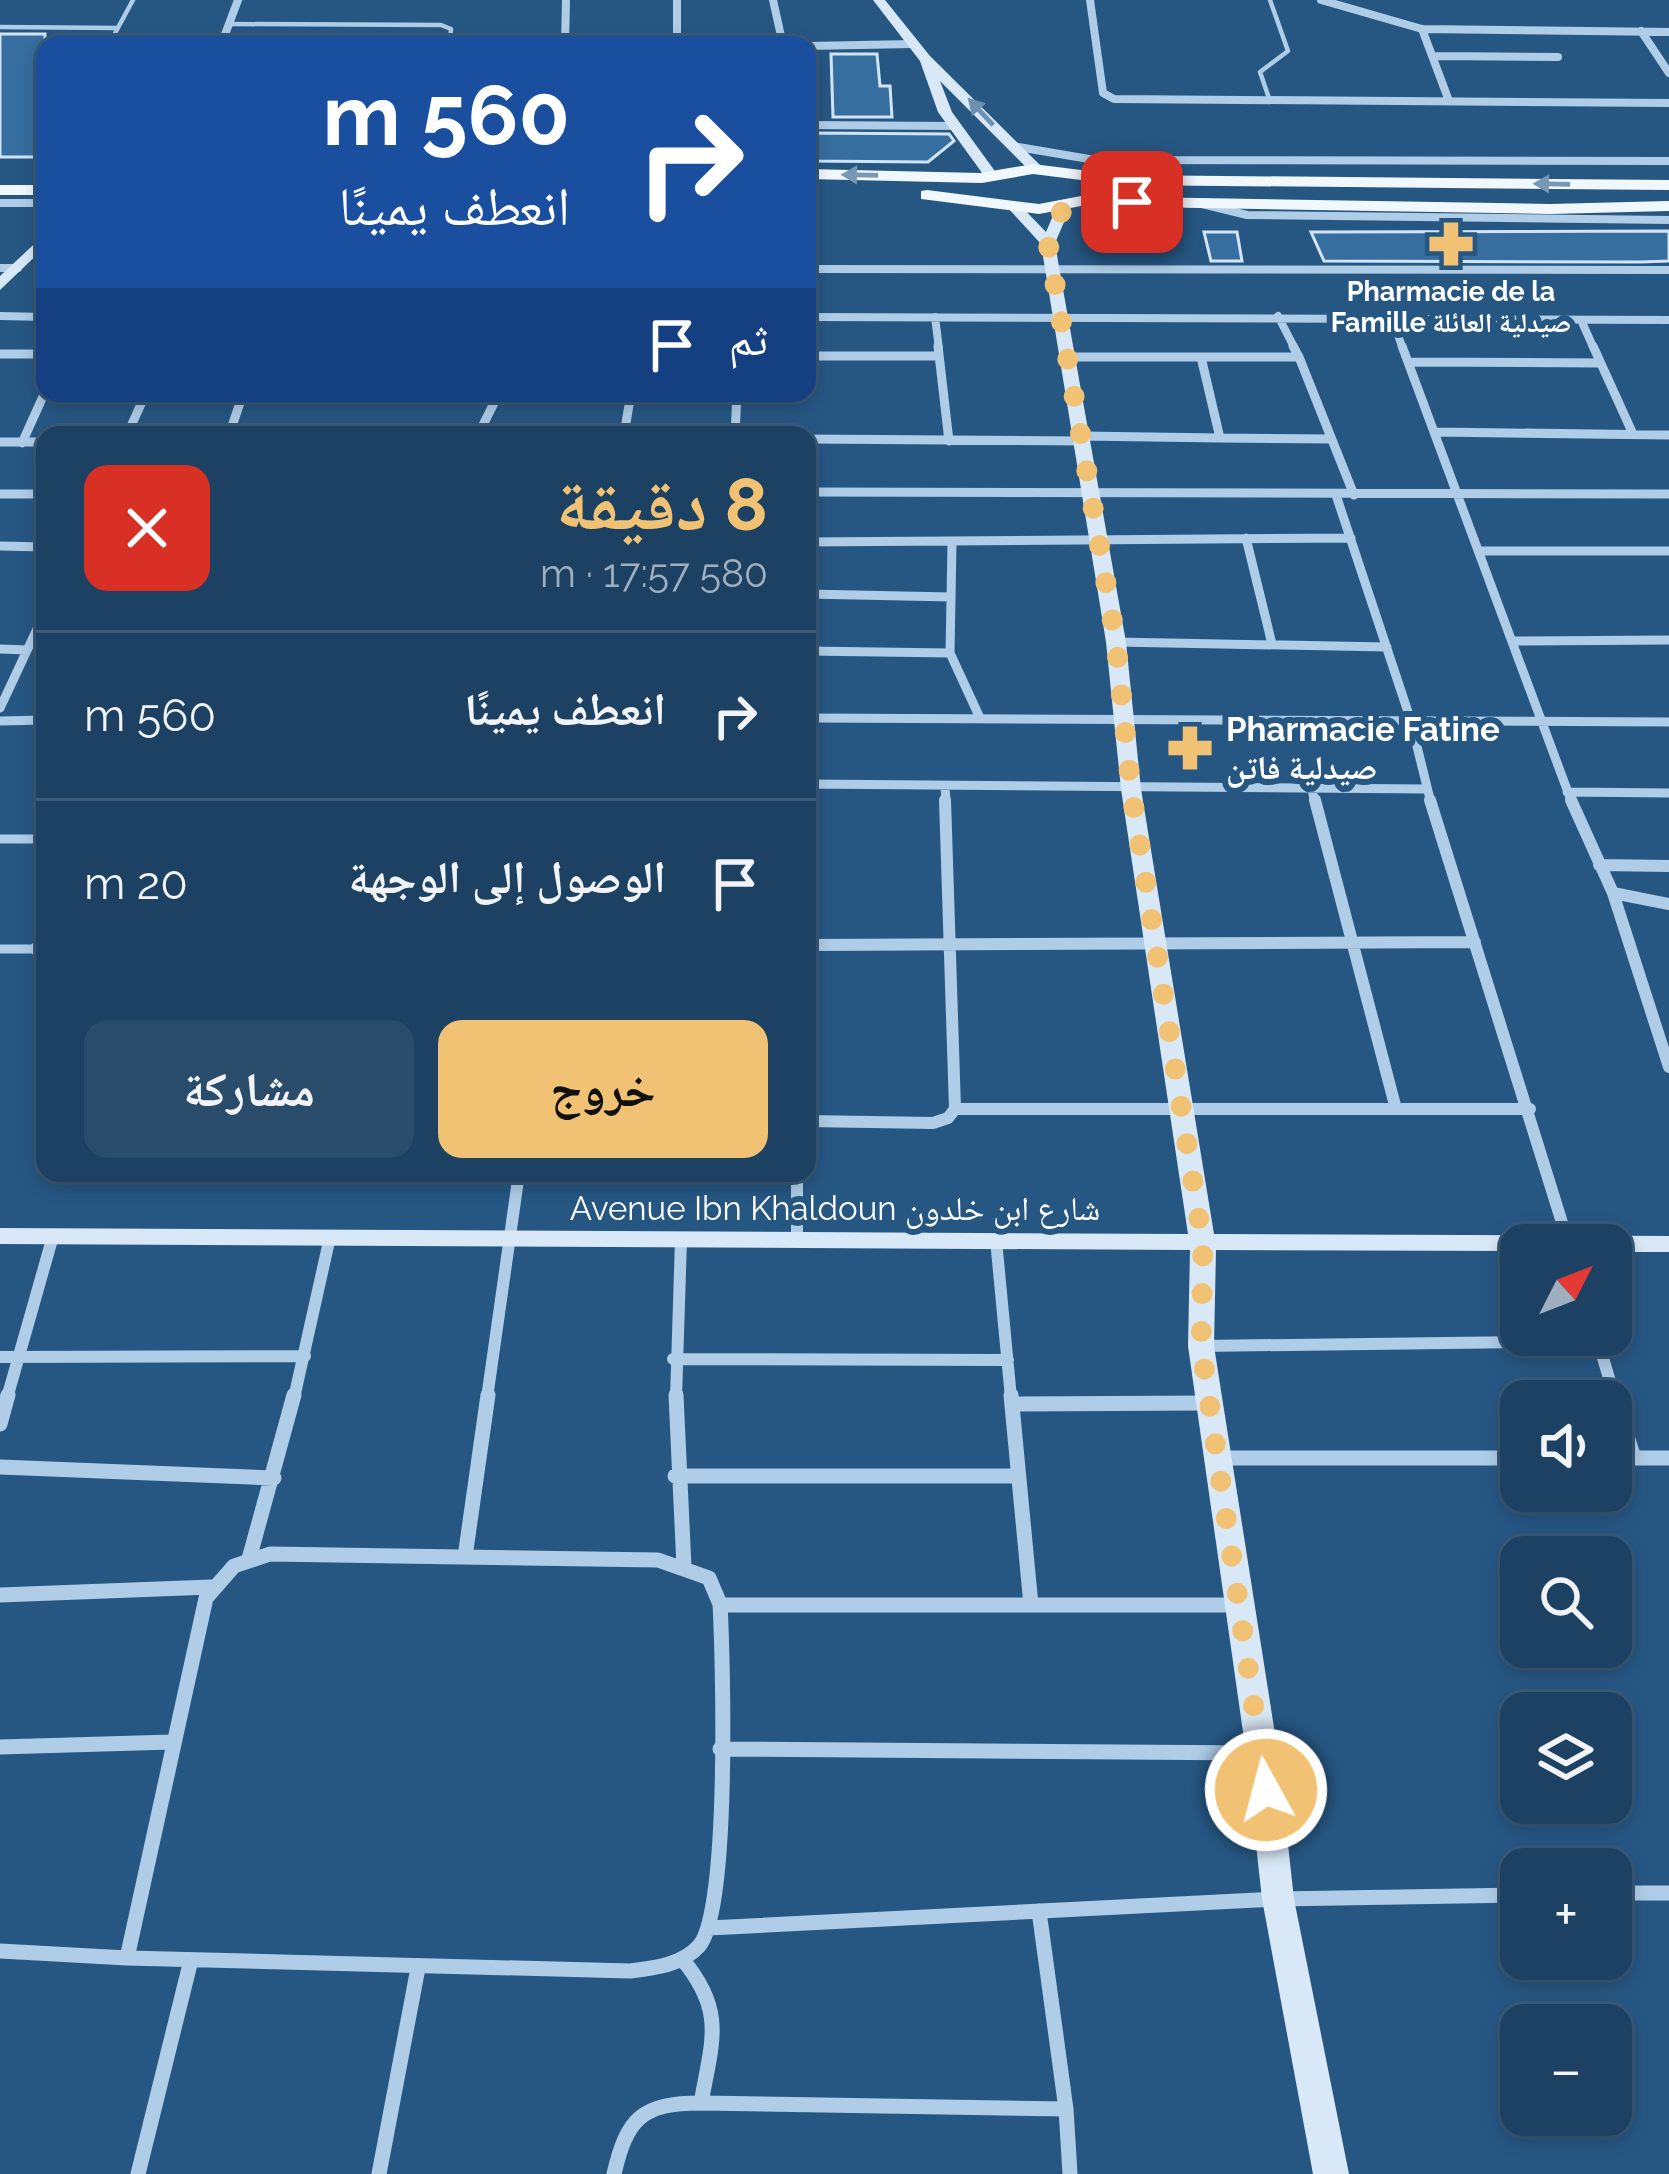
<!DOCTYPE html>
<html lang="ar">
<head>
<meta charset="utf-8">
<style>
  body { margin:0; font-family:Raleway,"Noto Naskh Arabic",sans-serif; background:#294c6b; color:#f1f3f6; direction:rtl; height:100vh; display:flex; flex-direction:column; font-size:45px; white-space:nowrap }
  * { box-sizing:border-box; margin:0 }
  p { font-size:39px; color:#a0afbe }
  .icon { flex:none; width:66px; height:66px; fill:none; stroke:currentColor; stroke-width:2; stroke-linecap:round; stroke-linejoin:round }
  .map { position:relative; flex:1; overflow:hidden; direction:ltr }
  .drawer { position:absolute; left:36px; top:426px; width:780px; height:756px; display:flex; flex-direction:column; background:#1c4162; border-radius:24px; box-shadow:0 6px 18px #0003,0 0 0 3px #3a5a77; direction:rtl }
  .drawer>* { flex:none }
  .top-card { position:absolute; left:36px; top:36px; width:780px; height:366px; border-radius:24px; box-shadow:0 6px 18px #0003,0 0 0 3px #3a5a77; direction:rtl; background:#1a4fa0; color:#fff; overflow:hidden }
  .needle { width:78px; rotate:48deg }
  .tools { position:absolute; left:1500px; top:1224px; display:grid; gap:24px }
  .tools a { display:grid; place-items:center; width:132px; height:132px; border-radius:24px; background:#1c4162; box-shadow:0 6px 18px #0003,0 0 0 3px #3a5a77; font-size:60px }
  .pin { position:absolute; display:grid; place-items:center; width:102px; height:102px; color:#fff; margin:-51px; border-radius:24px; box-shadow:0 6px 18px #0006 }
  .me { position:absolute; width:132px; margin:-66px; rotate:353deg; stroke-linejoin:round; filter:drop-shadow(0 0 9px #0008) }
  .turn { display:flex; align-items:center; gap:42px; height:252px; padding:0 48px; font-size:54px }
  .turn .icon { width:156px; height:156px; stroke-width:2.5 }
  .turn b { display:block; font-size:84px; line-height:102px }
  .then { display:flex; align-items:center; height:114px; padding:0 48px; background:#0003; gap:24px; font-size:45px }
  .round { display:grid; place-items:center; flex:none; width:126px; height:126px; border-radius:24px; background:#294c6b }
  .head { display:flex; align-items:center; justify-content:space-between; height:204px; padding:0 48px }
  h1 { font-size:72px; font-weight:700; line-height:90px; color:#f1c273 }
  .button { display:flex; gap:24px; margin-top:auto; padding:24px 48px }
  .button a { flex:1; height:138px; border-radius:24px; background:#f1c273; color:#111; font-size:48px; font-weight:700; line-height:138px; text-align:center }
  .button a+a { background:#294c6b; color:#f1f3f6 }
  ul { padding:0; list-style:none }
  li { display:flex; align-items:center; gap:36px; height:168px; padding:0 48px; border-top:3px solid #3a5a77 }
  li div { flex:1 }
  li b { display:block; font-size:45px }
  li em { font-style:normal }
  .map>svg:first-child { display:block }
  .building { fill:#366ea0; stroke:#d2e5f6; stroke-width:3 }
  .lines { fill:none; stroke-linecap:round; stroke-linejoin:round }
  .lane-far1 { stroke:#afcde7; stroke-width:4.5 }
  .lane { stroke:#afcde7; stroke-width:9 }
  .street-far3 { stroke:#afcde7; stroke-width:8 }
  .street-far2 { stroke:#afcde7; stroke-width:9 }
  .street-far1 { stroke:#afcde7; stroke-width:12 }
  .street { stroke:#afcde7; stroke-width:15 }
  .secondary { fill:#d8e8f6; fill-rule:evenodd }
  .primary { fill:#f0f7fd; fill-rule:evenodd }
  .oneway { fill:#6d91b1 }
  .oneway2 { fill:#7797b4 }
  .route { stroke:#f1c273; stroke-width:21; stroke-dasharray:0 37.8 }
  .labels { text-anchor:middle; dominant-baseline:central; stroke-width:12; stroke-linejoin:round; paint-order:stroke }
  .far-poi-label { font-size:27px; font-weight:bold; fill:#fff; stroke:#265783 }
  .poi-label { font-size:33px; font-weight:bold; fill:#fff; stroke:#265783; text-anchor:start }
  .street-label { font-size:33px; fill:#fff; stroke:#265783 }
</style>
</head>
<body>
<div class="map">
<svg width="1669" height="2174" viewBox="0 0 1669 2174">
  <rect width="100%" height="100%" fill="#265783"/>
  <path class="building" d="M0,34H45V138L35,157H0Z
    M831,54H877L880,86H890L892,117H833Z
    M807,133L949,134L954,141L928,162L807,161Z
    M1669,231V261L1641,262L1324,261L1311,232Z
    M1204,232H1237L1242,261H1211Z"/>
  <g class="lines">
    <path class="lane-far1" d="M133,0L113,37L118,42L201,45
      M1270,0L1288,51L1260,72L1270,101
      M229,24L441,25L451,29L450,45
      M0,27L117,28"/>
    <path class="lane" d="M0,839H45
      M45,939L33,949L45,958
      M0,949H33"/>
    <path class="street-far3" d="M677,0V45
      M773,0L783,45
      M1090,0L1103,93L1114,99L1669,103
      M1321,0L1422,29L1669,32
      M1422,29L1449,101
      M1641,31L1669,73
      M221,45L238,0
      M565,45L566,0
      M807,46L912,44
      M1434,56L1558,57
      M807,125L954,126
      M1012,146L1095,160L1669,161
      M0,203H45
      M1198,203L1247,215L1669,220
      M0,268H18
      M807,269L1669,270
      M0,316L45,317
      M1278,316L1295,349
      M1391,316L1403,349
      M807,317L1669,320
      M935,317L939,349
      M1581,320L1594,349"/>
    <path class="street-far2" d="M938,346L949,441
      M1402,346L1572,803
      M1593,346L1633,434
      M0,354H45
      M807,356H939
      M1068,357H1201
      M1299,357L1354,495
      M1410,362L1600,363
      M242,397L499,393
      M1437,432L1669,435
      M127,435L146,393
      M229,435L243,394
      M478,435L498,395
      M624,435L631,393
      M735,435L737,393
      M1081,436L1220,438L1201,357H1299L1293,346
      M1220,438L1331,439
      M807,439L1083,441
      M0,442H45
      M22,443L45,392
      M807,492L1669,494
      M0,494H45
      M1336,495L1410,718L1431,803
      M1246,538L1272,644
      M807,542L1351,538
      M952,543L950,653L980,718
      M0,546L45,547
      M1480,551H1669
      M807,594L951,597
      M1515,641L1669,640
      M1116,642L1387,647
      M0,649L27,650
      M807,651L950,653
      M0,708L45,612
      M807,718L1669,722
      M0,721L45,720
      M807,784L1427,789
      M808,784V803
      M945,786L946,803
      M1312,790L1315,803
      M1567,792L1669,793"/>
    <path class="street-far1" d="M808,800L810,945
      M1315,800L1396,1109
      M1430,800L1569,1245
      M1571,800L1613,893L1669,1067
      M1599,865L1669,866
      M1613,893L1669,904
      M807,1006L810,945L1475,942
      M955,1109H1530
      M807,1121L933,1123L948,1118L955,1109L945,800
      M797,1173V1240
      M996,1240L1011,1398
      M1597,1338L1615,1398
      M1202,1346L1598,1341
      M0,1357L305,1356
      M673,1359L1008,1360
      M7,1398L53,1236
      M294,1398L330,1237
      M487,1398L519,1173
      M676,1398L681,1240"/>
    <path class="street" d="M676,1395L684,1567
      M1011,1395L1031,1605
      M1614,1395L1634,1458
      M1012,1404L1209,1403
      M0,1424L8,1395
      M1219,1458H1521
      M1611,1458H1669
      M0,1467L274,1478
      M675,1476H1018
      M270,1554L658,1560L709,1578L720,1604C723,1660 730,1911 699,1946C682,1965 654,1968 630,1971L127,1958L206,1598L234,1566Z
      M465,1557L488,1395
      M249,1559L294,1395
      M0,1595L211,1587
      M720,1605H1239
      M0,1747L172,1742
      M720,1749L1260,1753
      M1611,1893H1669
      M1039,1911L1066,2109L1070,2174
      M709,1928L1278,1899L1521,1895
      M0,1951L127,1958
      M701,2103L1066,2109
      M138,2174L191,1960
      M379,2174L418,1968
      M614,2174C627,2118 642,2103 701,2103C712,2041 726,2011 682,1959"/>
    <path class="secondary" d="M873,0H885L930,56L1040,165V171H1030L940,81L952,112L997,174L985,177L938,112L920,61Z
      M1064,202L1071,206L1055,243L1059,267L1126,642L1141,789L1214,1234L1669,1236V1252H1611V1245H1521V1251L1216,1250L1214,1346L1278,1753L1294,1899L1349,2174H1313L1262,1899L1246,1753L1188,1346L1190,1250L0,1244V1228L1188,1234L1121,789L1106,642L1041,244L1007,207L1019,204L1046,232L1057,206Z
      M45,234V247L0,290V276Z"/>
    <path class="primary" d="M1033,164L1121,175L1669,180V190L1121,185L1033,174L982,183L807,179V169L980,173Z
      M0,185H45V195H0Z
      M927,190L1039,204L1081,196L1550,204L1669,201V211L1550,214L1081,206L1039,214L921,199V191Z"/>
  </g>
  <defs><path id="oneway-solid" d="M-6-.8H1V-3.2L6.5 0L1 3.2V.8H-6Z" transform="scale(3)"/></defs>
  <use class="oneway" href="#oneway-solid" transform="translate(981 112) rotate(-133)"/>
  <g class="oneway2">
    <use href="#oneway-solid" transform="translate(860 175) rotate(-179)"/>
    <use href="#oneway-solid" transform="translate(1552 184) rotate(-179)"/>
  </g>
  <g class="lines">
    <path class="route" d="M1132,202L1081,201L1064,206L1048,243L1116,642L1131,789L1203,1245L1201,1346L1266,1790"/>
  </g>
  <defs>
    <g id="pharmacy-bare" transform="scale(3.6)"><path d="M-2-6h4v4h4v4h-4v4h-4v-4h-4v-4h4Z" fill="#f1c273" stroke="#265783" stroke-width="2.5" paint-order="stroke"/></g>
  </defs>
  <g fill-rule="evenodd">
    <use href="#pharmacy-bare" x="1451" y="244"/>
    <use href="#pharmacy-bare" x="1190" y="748"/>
  </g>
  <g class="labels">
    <g class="far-poi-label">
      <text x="1451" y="291">Pharmacie de la<tspan x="1451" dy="31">Famille صيدلية العائلة</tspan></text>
    </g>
    <g class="poi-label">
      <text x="1226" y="729">Pharmacie Fatine<tspan x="1226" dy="38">صيدلية فاتن</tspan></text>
    </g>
    <g class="street-label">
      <text x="835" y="1208">Avenue Ibn Khaldoun شارع ابن خلدون</text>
    </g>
  </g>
</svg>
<div class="tools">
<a><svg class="needle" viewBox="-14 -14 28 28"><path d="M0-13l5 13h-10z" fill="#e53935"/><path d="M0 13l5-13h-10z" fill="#a0afbe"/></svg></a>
<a><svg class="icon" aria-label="sound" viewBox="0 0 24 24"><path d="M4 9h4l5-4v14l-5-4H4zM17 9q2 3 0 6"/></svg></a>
<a><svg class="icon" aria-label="search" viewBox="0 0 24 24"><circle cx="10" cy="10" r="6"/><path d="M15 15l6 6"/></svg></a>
<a><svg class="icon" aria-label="layers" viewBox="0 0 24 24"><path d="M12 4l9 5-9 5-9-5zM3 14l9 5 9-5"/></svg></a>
<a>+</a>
<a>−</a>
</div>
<div class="pin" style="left:1132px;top:202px;background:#d93025"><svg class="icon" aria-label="arrive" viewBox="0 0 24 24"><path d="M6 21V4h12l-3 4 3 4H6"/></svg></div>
<svg class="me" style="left:1266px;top:1790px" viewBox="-20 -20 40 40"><circle r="17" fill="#f1c273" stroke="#fff" stroke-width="3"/><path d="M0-11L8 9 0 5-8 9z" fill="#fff"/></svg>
<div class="top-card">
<div class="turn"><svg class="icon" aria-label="right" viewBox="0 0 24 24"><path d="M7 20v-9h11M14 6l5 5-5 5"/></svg><div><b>560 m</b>انعطف يمينًا</div></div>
<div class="then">ثم<svg class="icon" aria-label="arrive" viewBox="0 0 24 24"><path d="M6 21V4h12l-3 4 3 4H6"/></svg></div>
</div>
<section class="drawer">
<div class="head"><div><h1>8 دقيقة</h1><p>580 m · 17:57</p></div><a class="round" style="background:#d93025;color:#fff"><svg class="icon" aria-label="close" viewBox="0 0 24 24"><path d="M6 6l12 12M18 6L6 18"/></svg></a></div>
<ul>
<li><svg class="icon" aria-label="right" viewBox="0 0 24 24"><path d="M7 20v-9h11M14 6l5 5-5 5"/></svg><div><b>انعطف يمينًا</b></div><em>560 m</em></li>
<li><svg class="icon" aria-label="arrive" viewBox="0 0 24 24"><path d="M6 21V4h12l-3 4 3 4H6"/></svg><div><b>الوصول إلى الوجهة</b></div><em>20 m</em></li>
</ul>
<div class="button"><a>خروج</a><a>مشاركة</a></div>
</section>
</div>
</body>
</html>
